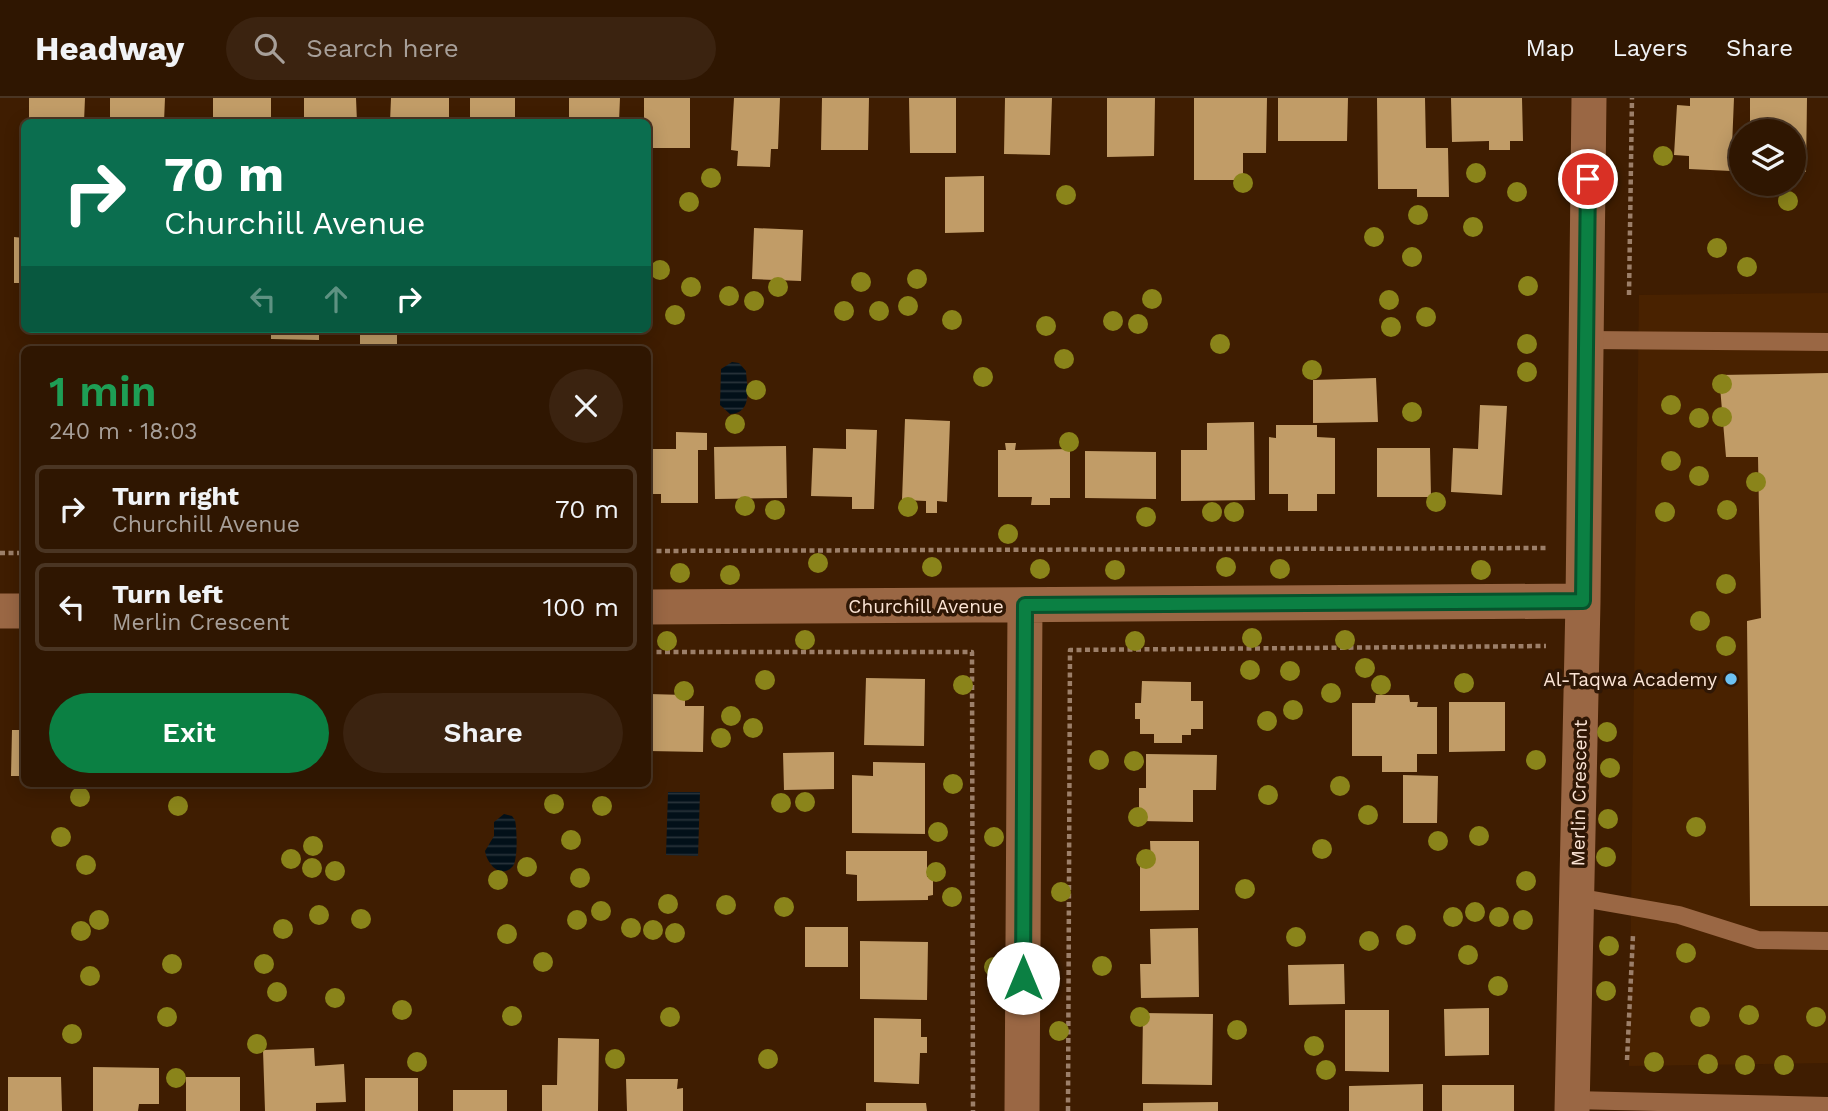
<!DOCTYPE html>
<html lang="en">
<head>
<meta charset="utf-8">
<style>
  body { margin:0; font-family:"Work Sans",sans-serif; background:#3b2310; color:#f1f3f6; height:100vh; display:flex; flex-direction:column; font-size:26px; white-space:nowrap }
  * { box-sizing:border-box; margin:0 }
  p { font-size:23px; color:#a79f99 }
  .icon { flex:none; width:38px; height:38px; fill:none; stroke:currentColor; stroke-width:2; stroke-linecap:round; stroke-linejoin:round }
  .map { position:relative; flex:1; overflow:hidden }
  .drawer { position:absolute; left:21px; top:248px; width:630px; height:441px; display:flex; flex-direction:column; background:#2f1601; border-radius:10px; box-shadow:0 4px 18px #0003,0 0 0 2px #4a3523 }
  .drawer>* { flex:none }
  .banner { position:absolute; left:21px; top:21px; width:630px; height:214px; border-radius:10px; box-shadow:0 4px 18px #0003,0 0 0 2px #4a3523; background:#0b6e4f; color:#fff; overflow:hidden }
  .controls { position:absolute; left:1729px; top:21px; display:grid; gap:14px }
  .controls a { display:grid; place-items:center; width:77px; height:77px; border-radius:50%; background:#2f1601; box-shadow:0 4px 18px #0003,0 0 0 2px #4a3523; font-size:35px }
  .pin { position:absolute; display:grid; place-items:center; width:60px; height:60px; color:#fff; margin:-30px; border:4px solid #fff; border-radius:50%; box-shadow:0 2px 7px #0007 }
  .me { position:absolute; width:77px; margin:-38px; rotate:0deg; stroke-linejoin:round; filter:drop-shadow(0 0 5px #0008) }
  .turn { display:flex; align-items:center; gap:24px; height:147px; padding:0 28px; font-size:32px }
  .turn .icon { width:91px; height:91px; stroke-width:2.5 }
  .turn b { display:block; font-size:49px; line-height:60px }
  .lanes { display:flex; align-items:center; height:66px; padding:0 28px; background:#0003; justify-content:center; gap:35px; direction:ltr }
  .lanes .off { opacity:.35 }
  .round { display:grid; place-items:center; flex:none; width:74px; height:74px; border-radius:37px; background:#3b2310 }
  .head { display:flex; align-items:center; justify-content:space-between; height:119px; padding:0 28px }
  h1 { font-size:42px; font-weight:600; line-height:52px; color:#1e9e55 }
  .button { display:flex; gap:14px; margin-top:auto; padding:14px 28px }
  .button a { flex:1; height:80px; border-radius:42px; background:#0b8043; color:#fff; font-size:28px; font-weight:600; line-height:80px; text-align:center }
  .button a+a { background:#3b2310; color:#f1f3f6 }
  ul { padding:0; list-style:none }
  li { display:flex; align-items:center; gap:21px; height:88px; margin:0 14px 10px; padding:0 14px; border:4px solid #4a3523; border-radius:10px }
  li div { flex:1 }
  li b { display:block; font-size:26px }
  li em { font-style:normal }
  header { display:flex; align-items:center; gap:42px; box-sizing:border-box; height:98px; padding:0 35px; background:#2f1601; border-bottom:2px solid #4a3523 }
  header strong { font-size:33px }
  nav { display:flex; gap:38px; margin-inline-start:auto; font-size:24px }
  .search { width:490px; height:63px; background:#3b2310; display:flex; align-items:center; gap:18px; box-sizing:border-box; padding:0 24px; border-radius:38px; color:#a79f99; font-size:26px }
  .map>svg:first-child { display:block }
  .built { fill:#492200 }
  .water { fill:url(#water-rules) }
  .building { fill:#c19c67 }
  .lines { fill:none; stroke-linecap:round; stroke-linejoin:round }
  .path { stroke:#9c7f69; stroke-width:4.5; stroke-dasharray:5 3.5; stroke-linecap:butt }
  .lane { stroke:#9a6744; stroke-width:18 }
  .street { stroke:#9a6744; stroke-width:35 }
  .tree { fill:#8a841a }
  .route-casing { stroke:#07532c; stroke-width:18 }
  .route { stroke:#0b8043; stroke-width:12 }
  .poi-dot { fill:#6dc2f3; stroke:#2f1705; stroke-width:2.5 }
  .labels { text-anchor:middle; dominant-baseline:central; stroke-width:7; stroke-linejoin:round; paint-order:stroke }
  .street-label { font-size:19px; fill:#fbe4d5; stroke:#2f1705 }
  .poi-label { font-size:19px; fill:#fbe4d5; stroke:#2f1705; text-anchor:end }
</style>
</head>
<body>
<header>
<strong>Headway</strong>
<div class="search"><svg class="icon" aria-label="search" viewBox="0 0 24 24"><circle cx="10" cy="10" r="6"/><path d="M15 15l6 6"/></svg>Search here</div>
<nav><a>Map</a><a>Layers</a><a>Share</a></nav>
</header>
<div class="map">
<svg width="1828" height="1013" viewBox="0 0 1828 1013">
  <defs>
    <pattern id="water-rules" width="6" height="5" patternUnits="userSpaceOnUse" patternTransform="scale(1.75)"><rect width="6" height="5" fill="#021019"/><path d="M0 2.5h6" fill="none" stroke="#28333a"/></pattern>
  </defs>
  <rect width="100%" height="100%" fill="#3f1d01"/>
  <path class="built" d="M1828,195V965L1629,968L1639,197Z"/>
  <path class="water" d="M732,264L739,265L746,273C747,290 753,315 730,316L720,307L721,271Z
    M668,694H700L698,758L666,757Z
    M504,716L512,718L515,722C517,731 518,761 513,768C501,782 487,766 485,753L494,738V724Z"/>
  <path class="building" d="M29,0H85L84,24H29Z
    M110,0H165L164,24H110Z
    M213,0H271V24H213Z
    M304,0H356L357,24H304Z
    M391,0H449V24H390Z
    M470,0H515V24H470Z
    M569,0H620L619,24H569Z
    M644,0H690V50H648V24H644Z
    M734,0H780L778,51H771L770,69L737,68L738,53L731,52Z
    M822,0H869L868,52H821Z
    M909,0H956V55H910Z
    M1005,0H1052L1050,57L1004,56Z
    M1107,0H1155L1154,58L1107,59Z
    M1194,0H1267L1266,55H1243V82H1194Z
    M1278,0H1348L1347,43H1278Z
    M1377,0H1425L1426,50H1448L1449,99H1417V91H1378Z
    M1451,0H1522L1523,43H1510V52H1489V43L1452,44Z
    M1690,0H1734L1731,73L1689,71V58L1674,57L1677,7L1690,8Z
    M1750,0H1807L1806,74H1794V33H1750Z
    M984,78V134L945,135V79Z
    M754,130L803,132L801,183L752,181Z
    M14,139L24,140V185H14Z
    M271,231H319V242L271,241Z
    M360,231H397V252H360Z
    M1828,275V808H1750L1747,523L1761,520L1758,359H1726L1719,277Z
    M1376,280L1378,324L1313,325V282Z
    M1480,307L1507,308L1502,397L1451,394L1453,350L1478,351Z
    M905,321L950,323L947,404L937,403V415H926V403L902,402Z
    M1254,324L1255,402L1181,403V352H1207V325Z
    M1276,327H1317V339L1335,340V396H1317V413H1288V396H1269V339L1276,340Z
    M846,331L877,332L874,411H852V399L811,398L813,350L846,351Z
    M676,334L707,335V352H698V405H661V396H648V351H676Z
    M1005,345H1016L1015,352L1070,351V400H1050V407H1031L1032,399H998V352H1006Z
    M786,348L787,400L715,401L714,349Z
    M1377,350H1430L1431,399H1377Z
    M1085,353L1156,354V401L1085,400Z
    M866,580L925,581L924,648L864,647Z
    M1142,583L1191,584V603H1203V631H1191V637H1182V645H1154V636H1140V621H1135V605H1141Z
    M649,596L685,597V608H704L703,654L648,653Z
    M1376,597H1409L1410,604H1418L1417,609H1437V656H1417V674H1382V658H1352V605H1375Z
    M1449,604H1505V653L1449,654Z
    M12,632H24V678H11Z
    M834,654V691L784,692L783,655Z
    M1146,656L1217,657L1216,692H1193V724L1139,723V690H1146Z
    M873,664L925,665V736L852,735V677L873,678Z
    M1403,677L1438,678L1437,725H1403Z
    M1150,743H1199V812L1140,813V765H1151Z
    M846,753H927V779H933V797L928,798V802L857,803V777L846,776Z
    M805,829H848V869H805Z
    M1198,830L1199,899L1141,900L1140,866H1151L1150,831Z
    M860,843L928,844L927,902L860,901Z
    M1344,866L1345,906L1289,907L1288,867Z
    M1489,910V957L1445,958L1444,911Z
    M1345,912H1389V974L1345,973Z
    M1143,915L1213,916L1212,987L1142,986Z
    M874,920L921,921V939H927V955H920L919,986L874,984Z
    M558,940L599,941L598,1013H542V987H557Z
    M314,950L315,968L344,966L346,1004L316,1005V1013H265L263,952Z
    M93,969L159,970V1006H139L138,1013H93Z
    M8,979H61L62,1013H8Z
    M186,979H240V1013H186Z
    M365,980H418V1013H365Z
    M626,981H678L677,991L683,990V1013H627Z
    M1423,986V1013H1349V988Z
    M1442,987H1514V1013H1442Z
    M453,992H507V1013H453Z
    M1218,1004V1013H1143V1005Z
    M866,1005H926L927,1013H866Z"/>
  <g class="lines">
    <path class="path" d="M1629,197L1632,0
      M648,453L1547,450
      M0,455H24
      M648,554H972L973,1013
      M1627,962L1633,837
      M1068,1013L1070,552L1546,548"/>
    <path class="lane" d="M1586,242L1828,244
      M1576,799L1679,817L1758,842L1828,843
      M1572,1002L1828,1008"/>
    <path class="street" d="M648,509L1583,503
      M0,513H24
      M1022,1013L1025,507
      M1572,1013L1583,503L1589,0"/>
  </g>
  <g class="tree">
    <circle cx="1663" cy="58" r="10"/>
    <circle cx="1476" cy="75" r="10"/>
    <circle cx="711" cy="80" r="10"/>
    <circle cx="1243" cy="85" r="10"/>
    <circle cx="1517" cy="94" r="10"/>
    <circle cx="1066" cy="97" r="10"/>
    <circle cx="1788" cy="103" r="10"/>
    <circle cx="689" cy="104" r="10"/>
    <circle cx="1418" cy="117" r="10"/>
    <circle cx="1473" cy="129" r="10"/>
    <circle cx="1374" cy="139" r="10"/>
    <circle cx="1717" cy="150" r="10"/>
    <circle cx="1412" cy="159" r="10"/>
    <circle cx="1747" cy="169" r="10"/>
    <circle cx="660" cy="172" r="10"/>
    <circle cx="917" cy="181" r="10"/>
    <circle cx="861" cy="184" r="10"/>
    <circle cx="1528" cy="188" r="10"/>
    <circle cx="691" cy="189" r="10"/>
    <circle cx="778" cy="189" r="10"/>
    <circle cx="729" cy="198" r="10"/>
    <circle cx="1152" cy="201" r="10"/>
    <circle cx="1389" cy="202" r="10"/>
    <circle cx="754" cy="203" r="10"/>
    <circle cx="908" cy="208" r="10"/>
    <circle cx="844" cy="213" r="10"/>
    <circle cx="879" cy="213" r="10"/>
    <circle cx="675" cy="217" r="10"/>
    <circle cx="1426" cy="219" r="10"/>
    <circle cx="952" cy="222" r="10"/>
    <circle cx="1113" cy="223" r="10"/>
    <circle cx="1138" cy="226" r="10"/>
    <circle cx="1046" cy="228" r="10"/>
    <circle cx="1391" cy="229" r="10"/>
    <circle cx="1220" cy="246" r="10"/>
    <circle cx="1527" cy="246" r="10"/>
    <circle cx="1064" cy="261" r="10"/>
    <circle cx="1312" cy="272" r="10"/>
    <circle cx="1527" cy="274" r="10"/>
    <circle cx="983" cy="279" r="10"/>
    <circle cx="1722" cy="286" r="10"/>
    <circle cx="756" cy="292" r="10"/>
    <circle cx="1671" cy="307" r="10"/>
    <circle cx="1412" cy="314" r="10"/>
    <circle cx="1722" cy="319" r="10"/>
    <circle cx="1699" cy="320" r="10"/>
    <circle cx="735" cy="326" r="10"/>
    <circle cx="1069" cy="344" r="10"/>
    <circle cx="1671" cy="363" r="10"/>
    <circle cx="1699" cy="378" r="10"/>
    <circle cx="1756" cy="384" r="10"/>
    <circle cx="1436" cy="404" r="10"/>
    <circle cx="745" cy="408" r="10"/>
    <circle cx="908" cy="409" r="10"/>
    <circle cx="775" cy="412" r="10"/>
    <circle cx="1727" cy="412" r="10"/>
    <circle cx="1212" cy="414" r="10"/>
    <circle cx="1234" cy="414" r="10"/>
    <circle cx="1665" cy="414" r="10"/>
    <circle cx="1146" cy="419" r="10"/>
    <circle cx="1008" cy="436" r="10"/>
    <circle cx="818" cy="465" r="10"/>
    <circle cx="932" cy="469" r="10"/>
    <circle cx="1226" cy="469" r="10"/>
    <circle cx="1040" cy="471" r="10"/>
    <circle cx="1280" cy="471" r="10"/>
    <circle cx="1115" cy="472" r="10"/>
    <circle cx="1481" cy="472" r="10"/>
    <circle cx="680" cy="475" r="10"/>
    <circle cx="730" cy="477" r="10"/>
    <circle cx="1726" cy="486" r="10"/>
    <circle cx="1700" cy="523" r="10"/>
    <circle cx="1252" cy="540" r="10"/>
    <circle cx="805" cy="542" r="10"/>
    <circle cx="1345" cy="542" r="10"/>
    <circle cx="667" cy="543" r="10"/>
    <circle cx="1135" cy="543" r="10"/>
    <circle cx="1726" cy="548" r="10"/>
    <circle cx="1365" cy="570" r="10"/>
    <circle cx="1250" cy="572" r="10"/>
    <circle cx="1290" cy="573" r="10"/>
    <circle cx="765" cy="582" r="10"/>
    <circle cx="1464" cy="585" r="10"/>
    <circle cx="963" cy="587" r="10"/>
    <circle cx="1381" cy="587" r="10"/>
    <circle cx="684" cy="593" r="10"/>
    <circle cx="1331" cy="595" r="10"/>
    <circle cx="1293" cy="612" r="10"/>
    <circle cx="731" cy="618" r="10"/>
    <circle cx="1267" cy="623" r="10"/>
    <circle cx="753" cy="630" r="10"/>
    <circle cx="1607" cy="634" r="10"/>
    <circle cx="721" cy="640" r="10"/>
    <circle cx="1099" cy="662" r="10"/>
    <circle cx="1536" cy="662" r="10"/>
    <circle cx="1134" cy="663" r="10"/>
    <circle cx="1610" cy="670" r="10"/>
    <circle cx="953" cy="686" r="10"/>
    <circle cx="1340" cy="688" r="10"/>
    <circle cx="1268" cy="697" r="10"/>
    <circle cx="80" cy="699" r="10"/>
    <circle cx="805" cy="704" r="10"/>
    <circle cx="781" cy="705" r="10"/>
    <circle cx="554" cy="706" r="10"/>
    <circle cx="178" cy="708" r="10"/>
    <circle cx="602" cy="708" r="10"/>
    <circle cx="1368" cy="717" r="10"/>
    <circle cx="1138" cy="719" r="10"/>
    <circle cx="1608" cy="721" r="10"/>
    <circle cx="1696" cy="729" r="10"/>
    <circle cx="938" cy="734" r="10"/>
    <circle cx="1479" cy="738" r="10"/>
    <circle cx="61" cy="739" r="10"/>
    <circle cx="994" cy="739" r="10"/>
    <circle cx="571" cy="742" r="10"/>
    <circle cx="1438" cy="743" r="10"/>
    <circle cx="313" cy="748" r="10"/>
    <circle cx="1322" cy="751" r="10"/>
    <circle cx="1606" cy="759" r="10"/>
    <circle cx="291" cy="761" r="10"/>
    <circle cx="1146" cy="761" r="10"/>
    <circle cx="86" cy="767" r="10"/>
    <circle cx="527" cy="769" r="10"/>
    <circle cx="312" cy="770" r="10"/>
    <circle cx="335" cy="773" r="10"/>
    <circle cx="936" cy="774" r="10"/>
    <circle cx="580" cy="780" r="10"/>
    <circle cx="498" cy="782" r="10"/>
    <circle cx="1526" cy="783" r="10"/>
    <circle cx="1245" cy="791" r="10"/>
    <circle cx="1061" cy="794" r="10"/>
    <circle cx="952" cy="799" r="10"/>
    <circle cx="668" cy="806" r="10"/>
    <circle cx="726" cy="807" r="10"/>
    <circle cx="784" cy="809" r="10"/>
    <circle cx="601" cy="813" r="10"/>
    <circle cx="1475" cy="814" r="10"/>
    <circle cx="319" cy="817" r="10"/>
    <circle cx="1453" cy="819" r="10"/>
    <circle cx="1499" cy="819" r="10"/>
    <circle cx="361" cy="821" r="10"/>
    <circle cx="99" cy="822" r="10"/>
    <circle cx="577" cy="822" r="10"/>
    <circle cx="1523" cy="822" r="10"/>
    <circle cx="631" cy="830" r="10"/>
    <circle cx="283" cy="831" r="10"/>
    <circle cx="653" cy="832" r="10"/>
    <circle cx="81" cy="833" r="10"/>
    <circle cx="675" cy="835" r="10"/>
    <circle cx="507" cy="836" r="10"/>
    <circle cx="1406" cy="837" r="10"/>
    <circle cx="1296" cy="839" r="10"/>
    <circle cx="1369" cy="843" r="10"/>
    <circle cx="1609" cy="848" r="10"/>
    <circle cx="1686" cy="855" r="10"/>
    <circle cx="1468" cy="857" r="10"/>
    <circle cx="543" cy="864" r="10"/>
    <circle cx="172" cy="866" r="10"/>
    <circle cx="264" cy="866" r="10"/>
    <circle cx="1102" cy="868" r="10"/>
    <circle cx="994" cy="869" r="10"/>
    <circle cx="90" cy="878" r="10"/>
    <circle cx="1498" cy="888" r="10"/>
    <circle cx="1606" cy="893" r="10"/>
    <circle cx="277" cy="894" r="10"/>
    <circle cx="335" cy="900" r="10"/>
    <circle cx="402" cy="912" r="10"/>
    <circle cx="1749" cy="917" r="10"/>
    <circle cx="512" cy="918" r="10"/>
    <circle cx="167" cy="919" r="10"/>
    <circle cx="670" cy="919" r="10"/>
    <circle cx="1140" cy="919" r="10"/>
    <circle cx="1700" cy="919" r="10"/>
    <circle cx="1816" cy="919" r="10"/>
    <circle cx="1237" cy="932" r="10"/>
    <circle cx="1059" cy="933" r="10"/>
    <circle cx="72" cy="936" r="10"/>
    <circle cx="257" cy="946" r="10"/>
    <circle cx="1314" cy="948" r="10"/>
    <circle cx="615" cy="961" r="10"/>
    <circle cx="768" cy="961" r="10"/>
    <circle cx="417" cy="964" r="10"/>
    <circle cx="1654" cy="964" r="10"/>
    <circle cx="1708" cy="966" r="10"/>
    <circle cx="1745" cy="967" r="10"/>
    <circle cx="1784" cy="967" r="10"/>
    <circle cx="1326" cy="972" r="10"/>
    <circle cx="176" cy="980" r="10"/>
  </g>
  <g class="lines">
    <g class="route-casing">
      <path id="route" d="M1023,880L1025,507L1583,503L1588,81"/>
    </g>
    <use href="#route" class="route"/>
  </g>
  <circle class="poi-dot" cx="1731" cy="581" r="7"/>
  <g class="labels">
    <g class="street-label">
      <text x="926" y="508">Churchill Avenue</text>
      <text transform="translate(1579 695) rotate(-89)">Merlin Crescent</text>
    </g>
    <g class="poi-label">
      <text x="1717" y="581">Al-Taqwa Academy</text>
    </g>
  </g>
</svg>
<div class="controls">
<a><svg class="icon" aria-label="layers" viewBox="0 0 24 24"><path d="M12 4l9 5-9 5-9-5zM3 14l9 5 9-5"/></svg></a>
</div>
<div class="pin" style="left:1588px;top:81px;background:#d93025"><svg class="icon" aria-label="arrive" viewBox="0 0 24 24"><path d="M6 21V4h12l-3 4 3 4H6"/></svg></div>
<svg class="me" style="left:1023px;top:880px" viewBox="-20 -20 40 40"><circle r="19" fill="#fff"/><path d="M0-13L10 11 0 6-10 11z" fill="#0b8043"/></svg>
<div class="banner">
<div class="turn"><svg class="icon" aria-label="right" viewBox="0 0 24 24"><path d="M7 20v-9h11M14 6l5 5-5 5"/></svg><div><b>70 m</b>Churchill Avenue</div></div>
<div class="lanes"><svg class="icon off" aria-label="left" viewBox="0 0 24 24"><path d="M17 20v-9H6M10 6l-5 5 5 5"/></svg><svg class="icon off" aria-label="ahead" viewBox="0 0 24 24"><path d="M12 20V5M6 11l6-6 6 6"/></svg><svg class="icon" aria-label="right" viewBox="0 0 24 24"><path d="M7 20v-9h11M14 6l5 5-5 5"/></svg></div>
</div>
<section class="drawer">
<div class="head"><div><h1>1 min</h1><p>240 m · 18:03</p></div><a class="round"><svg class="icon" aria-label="close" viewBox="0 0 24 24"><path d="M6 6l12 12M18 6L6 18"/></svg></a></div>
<ul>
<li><svg class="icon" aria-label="right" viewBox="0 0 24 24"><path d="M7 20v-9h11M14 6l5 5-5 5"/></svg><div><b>Turn right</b><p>Churchill Avenue</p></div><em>70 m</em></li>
<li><svg class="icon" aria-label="left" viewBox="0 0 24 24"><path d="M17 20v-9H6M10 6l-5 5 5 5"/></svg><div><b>Turn left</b><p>Merlin Crescent</p></div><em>100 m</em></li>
</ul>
<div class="button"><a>Exit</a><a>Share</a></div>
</section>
</div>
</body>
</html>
